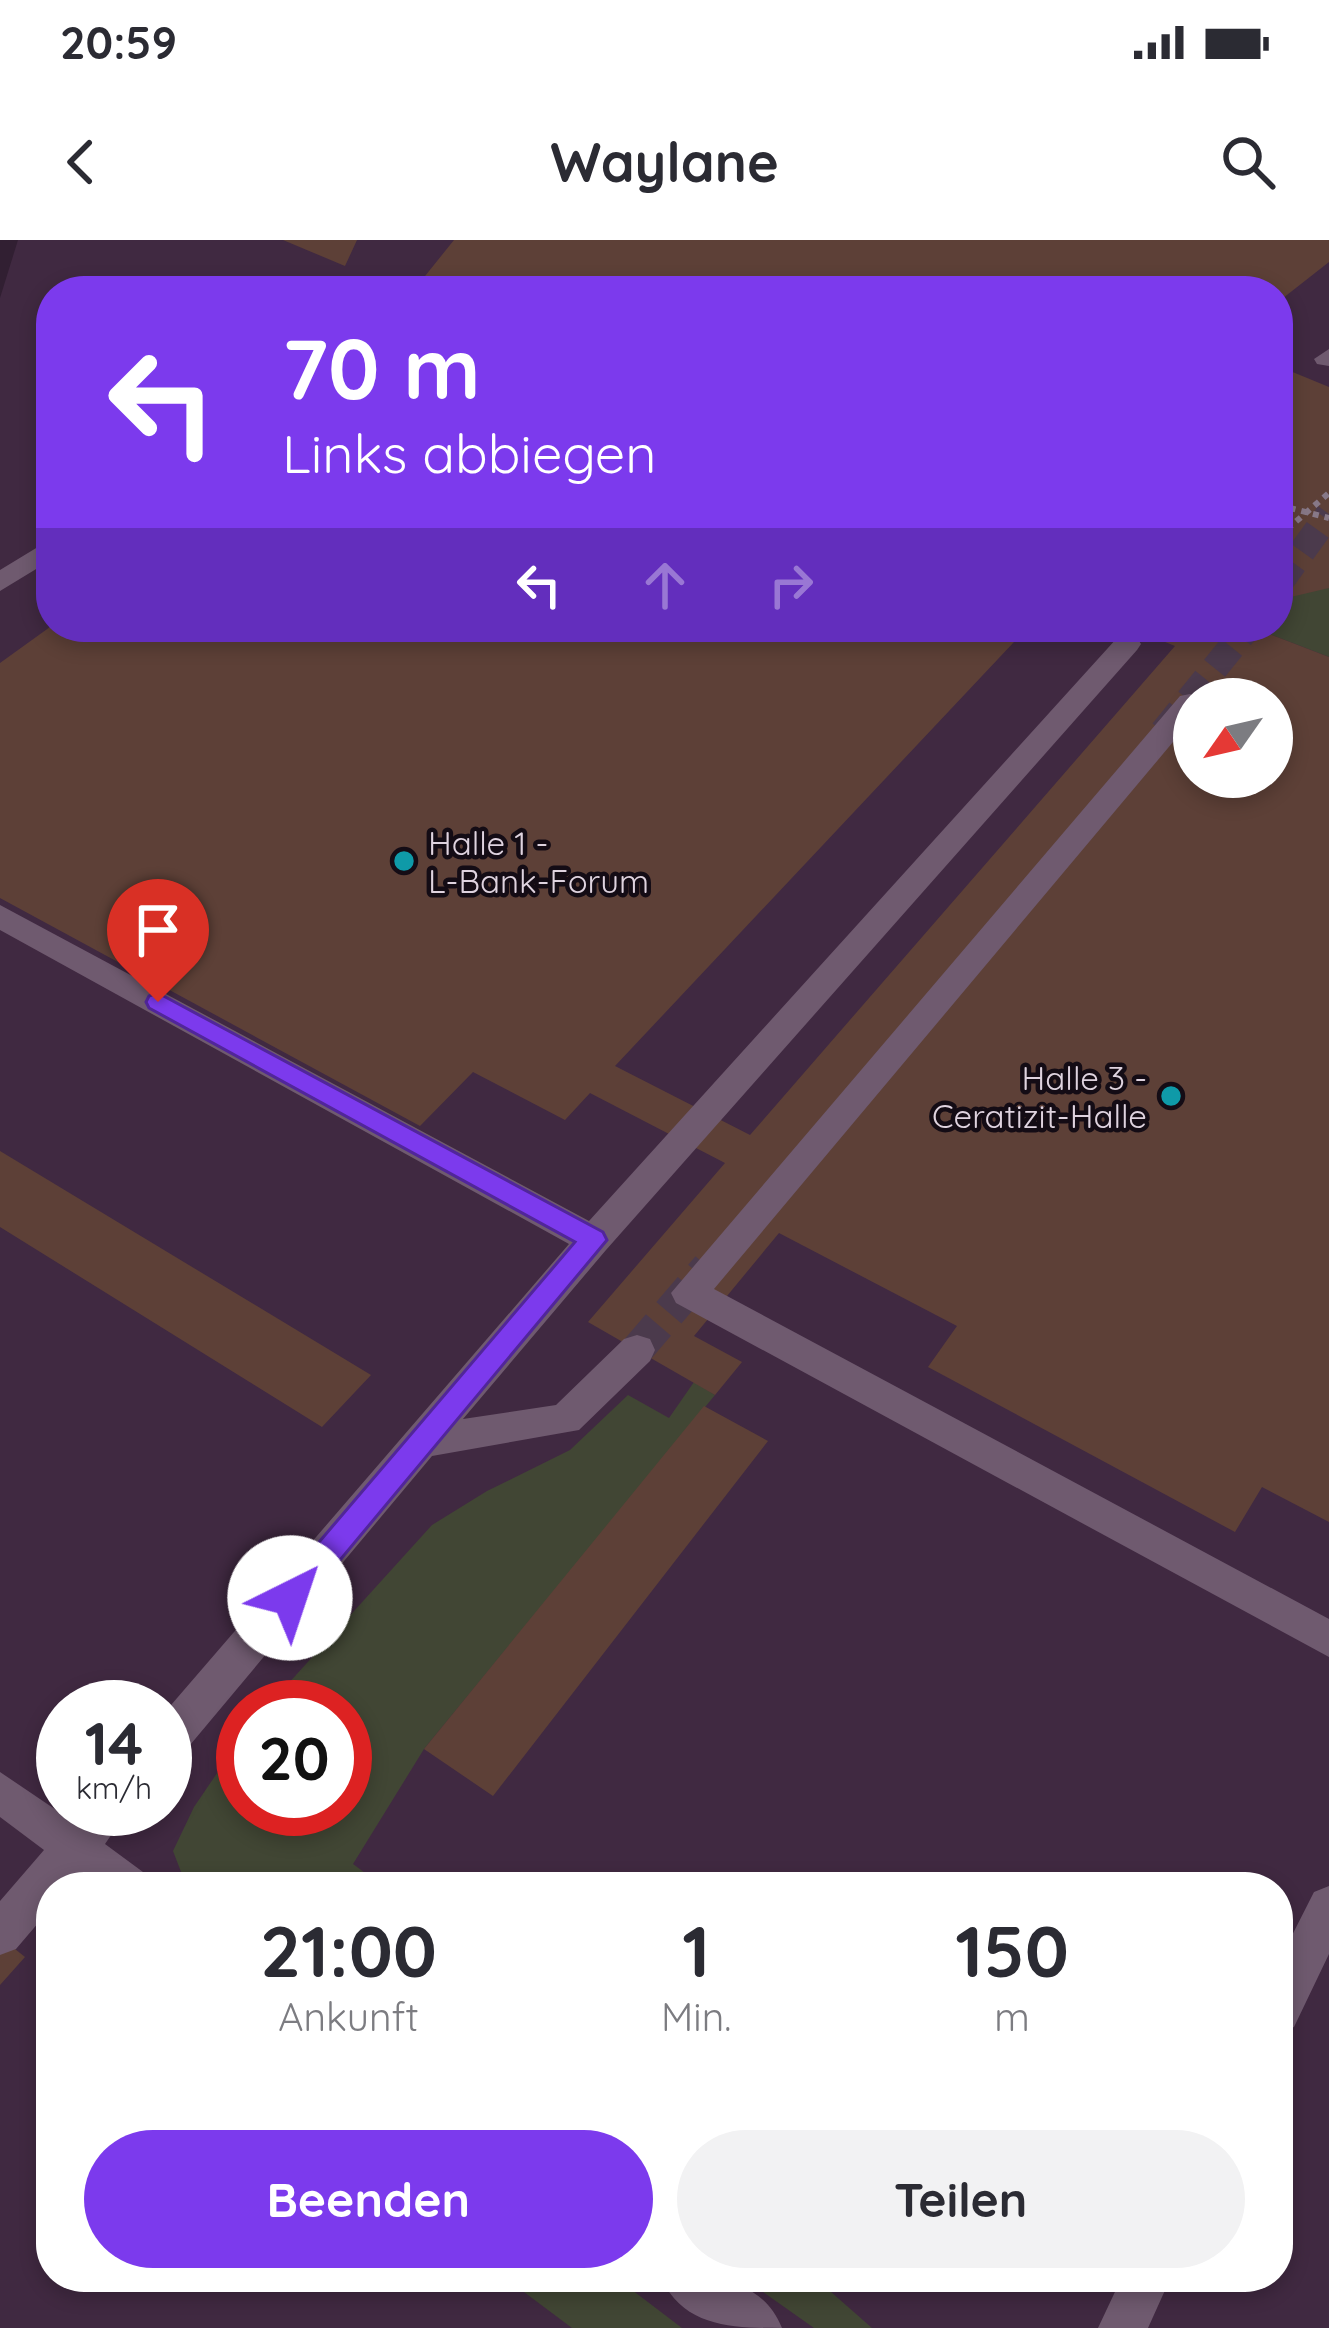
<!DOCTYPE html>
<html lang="de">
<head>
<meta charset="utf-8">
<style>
  body { margin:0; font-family:Quicksand,sans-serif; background:#f2f2f3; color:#2b2b33; height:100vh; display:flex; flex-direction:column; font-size:45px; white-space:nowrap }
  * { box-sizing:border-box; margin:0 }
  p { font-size:39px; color:#7c7c81 }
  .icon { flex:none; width:66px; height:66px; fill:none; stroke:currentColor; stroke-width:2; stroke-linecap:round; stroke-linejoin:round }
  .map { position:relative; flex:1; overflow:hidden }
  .side { position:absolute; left:36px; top:1632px; width:1257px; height:420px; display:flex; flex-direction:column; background:#fff; border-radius:48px; box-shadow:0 6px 18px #0003 }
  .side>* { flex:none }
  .guide { position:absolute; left:36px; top:36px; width:1257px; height:366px; border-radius:48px; box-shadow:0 6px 18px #0003; background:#7c3aed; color:#fff; overflow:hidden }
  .needle { width:78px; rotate:236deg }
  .fabs { position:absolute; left:1173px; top:438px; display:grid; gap:24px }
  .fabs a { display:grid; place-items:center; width:120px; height:120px; border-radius:50%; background:#fff; box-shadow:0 6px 18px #0003; font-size:60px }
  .speed { position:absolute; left:36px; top:1440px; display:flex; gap:24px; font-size:60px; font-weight:700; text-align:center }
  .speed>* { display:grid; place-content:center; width:156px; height:156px; border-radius:50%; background:#fff; box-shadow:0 6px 18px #0003; line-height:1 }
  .speed small { font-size:30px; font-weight:400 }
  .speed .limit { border:18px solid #d22; background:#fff; color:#111 }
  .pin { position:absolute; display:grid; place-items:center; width:102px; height:102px; color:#fff; margin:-123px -51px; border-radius:50% 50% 50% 0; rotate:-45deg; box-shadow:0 0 12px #0007 }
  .pin .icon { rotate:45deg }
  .me { position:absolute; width:132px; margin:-66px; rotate:41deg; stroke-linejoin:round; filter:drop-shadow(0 0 9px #0008) }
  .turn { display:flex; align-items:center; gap:42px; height:252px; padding:0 48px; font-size:54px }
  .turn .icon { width:156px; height:156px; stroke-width:2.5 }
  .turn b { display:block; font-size:84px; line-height:102px }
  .lanes { display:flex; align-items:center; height:114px; padding:0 48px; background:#0003; justify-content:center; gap:60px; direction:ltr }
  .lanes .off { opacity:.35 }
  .eta { display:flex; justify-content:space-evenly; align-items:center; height:204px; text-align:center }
  .eta b { font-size:72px; font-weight:700; line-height:84px }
  .action { display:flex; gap:24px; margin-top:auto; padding:24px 48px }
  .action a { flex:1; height:138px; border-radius:72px; background:#7c3aed; color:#fff; font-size:48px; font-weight:700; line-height:138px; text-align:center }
  .action a+a { background:#f2f2f3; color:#2b2b33 }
  .status { display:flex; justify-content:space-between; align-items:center; height:84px; padding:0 60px; background:#fff; direction:ltr }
  .status svg { height:33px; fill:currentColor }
  header { display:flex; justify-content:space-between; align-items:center; height:156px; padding:0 48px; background:#fff; font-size:54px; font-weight:700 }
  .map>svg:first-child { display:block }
  .built { fill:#402941; fill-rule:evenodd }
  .green { fill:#414634 }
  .building { fill:#5d4037; fill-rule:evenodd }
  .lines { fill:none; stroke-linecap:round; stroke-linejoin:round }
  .minor-tunnel-far1 { stroke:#4b3a4c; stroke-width:27; stroke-dasharray:27 14; stroke-linecap:butt }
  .minor-tunnel { stroke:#4b3a4c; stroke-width:33; stroke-dasharray:33 16; stroke-linecap:butt }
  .path { stroke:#877887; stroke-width:6; stroke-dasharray:6 6; stroke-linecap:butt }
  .minor { fill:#6f5a6f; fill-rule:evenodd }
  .route { fill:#7c3aed; stroke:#51269a; stroke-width:3 }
  .culture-dot { fill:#0f9aa8; stroke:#140c15; stroke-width:4.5 }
  .labels { text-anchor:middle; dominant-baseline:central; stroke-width:9; stroke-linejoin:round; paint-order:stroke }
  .poi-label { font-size:33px; fill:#dfd3df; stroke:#140c15; text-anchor:start }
</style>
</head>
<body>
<div class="status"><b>20:59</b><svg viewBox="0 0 49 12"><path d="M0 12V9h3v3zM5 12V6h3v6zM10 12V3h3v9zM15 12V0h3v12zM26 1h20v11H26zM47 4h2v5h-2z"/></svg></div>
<header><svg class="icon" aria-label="back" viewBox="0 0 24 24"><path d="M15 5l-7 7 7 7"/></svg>Waylane<svg class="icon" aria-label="search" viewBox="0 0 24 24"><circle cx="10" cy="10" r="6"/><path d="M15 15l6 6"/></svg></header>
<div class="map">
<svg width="1329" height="2088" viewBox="0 0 1329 2088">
  <rect width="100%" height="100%" fill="#311f32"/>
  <path class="built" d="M18,0H1329V2088H0V58ZM51,51H1278V387H51ZM1194,459H1272V537H1194ZM63,1467H165V1569H63ZM243,1467H345V1569H243ZM51,1647H1278V2037H51Z"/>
  <path class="green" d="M1278,168L1329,190V417L1251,387H1278Z
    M694,1142L715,1155L424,1509L353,1624L384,1647H196L183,1637L173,1611L194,1567L243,1495V1569H345V1467H267L432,1285L487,1251L570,1210L628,1155L669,1178Z
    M504,2037H615L682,2088H572Z
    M742,2037H814L872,2088H814Z"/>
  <path class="building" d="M283,0H357L345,26Z
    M454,0H1329V22L1278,62V51H413Z
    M1278,126L1329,147V348L1278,360Z
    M50,387H1028L615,826L750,895L1175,406L1128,387H1251L1329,417V1282L1262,1247L1235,1292L928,1127L957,1086L779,993L694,1096L742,1122L715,1155L588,1082L725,923L590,853L565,880L473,832L420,886L0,658V423ZM1194,459H1272V537H1194Z
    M0,911L371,1135L322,1187L0,987Z
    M704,1166L768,1201L493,1556L424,1509Z
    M0,1697L25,1717L0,1745Z"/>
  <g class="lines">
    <path class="minor-tunnel-far1" d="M1278,345L1329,274
      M1163,492L1248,387"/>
    <path class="minor-tunnel" d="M637,1110L708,1027"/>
    <path class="path" d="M1278,265L1329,278
      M1278,297L1329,253"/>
    <path class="minor" d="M1329,109V126L1317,124L1314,119Z
      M51,299V320L0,351V330Z
      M1127,395L1137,398L1141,404L1137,410L606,1010L463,1179L556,1165L624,1099L637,1095L650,1099L655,1110L650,1121L579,1190L432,1216L180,1517L165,1522V1472L569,1004L0,690V665L589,981L1117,398Z
      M1190,454L1202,459H1194V477L714,1049L1329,1379V1417L676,1063L671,1053L1180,456Z
      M0,1532L71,1580L81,1569H129L105,1604L143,1632L150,1647H93L78,1636L69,1647H51V1668L16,1709L0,1715V1661L44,1610L0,1577Z
      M1329,1646V1714L1294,1787L1278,1793V1723L1314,1652Z
      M661,2037C709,2037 761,2036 782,2088C734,2088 683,2088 661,2037Z
      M1122,2037H1171L1148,2088H1098Z"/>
  </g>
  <path class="route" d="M158,753L603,992L607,1000L300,1368L290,1371L279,1368L275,1358L279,1349L575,1002L149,768L146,762L149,756Z"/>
  <g class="culture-dot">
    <circle cx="404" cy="621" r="12"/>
    <circle cx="1171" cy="856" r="12"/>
  </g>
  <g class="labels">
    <g class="poi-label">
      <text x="428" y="602">Halle 1 -<tspan x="428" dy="38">L-Bank-Forum</tspan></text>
      <text x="1147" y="837" text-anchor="end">Halle 3 -<tspan x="1147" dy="38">Ceratizit-Halle</tspan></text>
    </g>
  </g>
</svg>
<div class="fabs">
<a><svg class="needle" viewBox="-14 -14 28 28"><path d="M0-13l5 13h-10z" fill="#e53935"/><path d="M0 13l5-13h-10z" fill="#7c7c81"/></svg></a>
</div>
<div class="speed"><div>14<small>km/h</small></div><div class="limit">20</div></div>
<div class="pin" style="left:158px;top:762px;background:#d93025"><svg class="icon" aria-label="arrive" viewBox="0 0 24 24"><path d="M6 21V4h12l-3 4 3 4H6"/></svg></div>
<svg class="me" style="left:290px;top:1358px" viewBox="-20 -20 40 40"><circle r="19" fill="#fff"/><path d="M0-13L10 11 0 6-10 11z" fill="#7c3aed"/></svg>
<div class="guide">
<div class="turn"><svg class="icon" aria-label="left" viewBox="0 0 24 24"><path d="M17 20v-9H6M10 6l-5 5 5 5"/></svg><div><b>70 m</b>Links abbiegen</div></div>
<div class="lanes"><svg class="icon" aria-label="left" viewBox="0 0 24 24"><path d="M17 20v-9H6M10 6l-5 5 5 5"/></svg><svg class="icon off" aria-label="ahead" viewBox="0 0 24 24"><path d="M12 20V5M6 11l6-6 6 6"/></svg><svg class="icon off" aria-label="right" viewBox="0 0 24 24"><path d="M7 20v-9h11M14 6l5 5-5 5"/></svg></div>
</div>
<section class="side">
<div class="eta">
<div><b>21:00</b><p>Ankunft</p></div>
<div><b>1</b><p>Min.</p></div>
<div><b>150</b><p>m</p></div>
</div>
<div class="action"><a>Beenden</a><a>Teilen</a></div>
</section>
</div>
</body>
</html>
